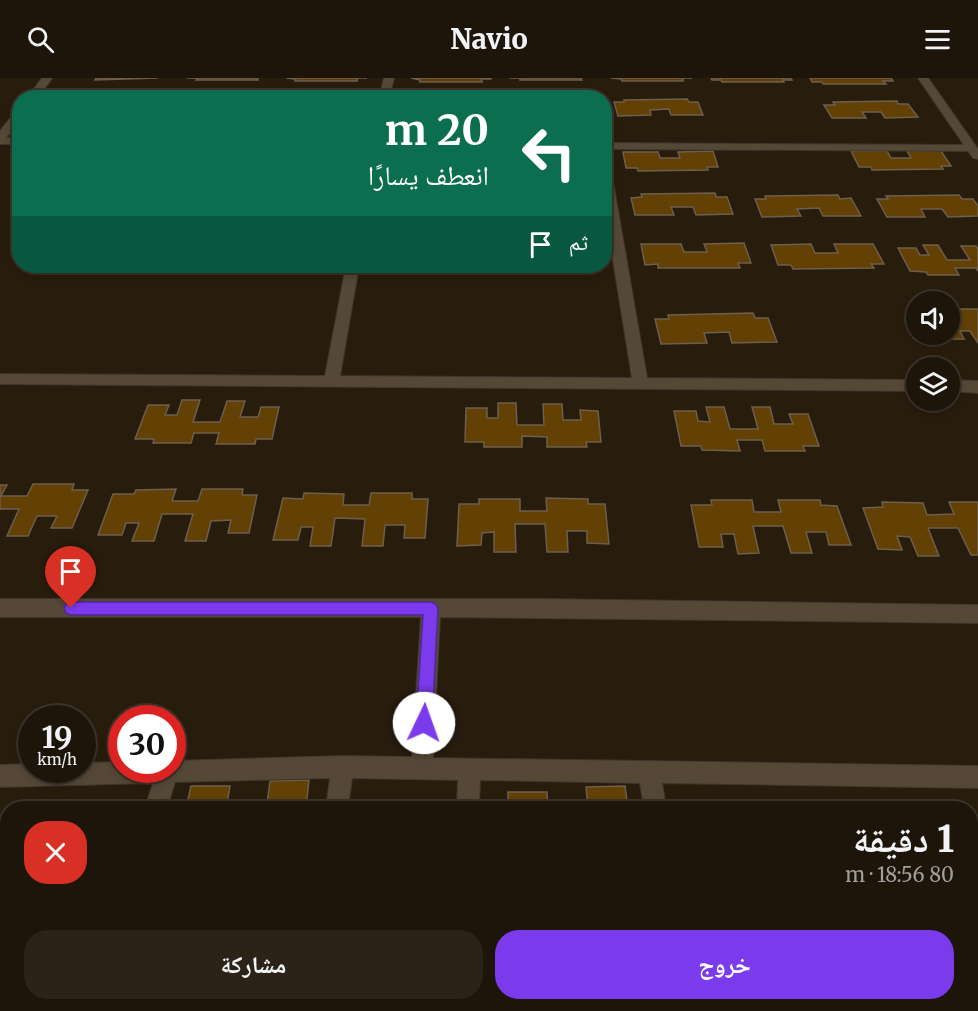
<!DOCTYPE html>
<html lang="ar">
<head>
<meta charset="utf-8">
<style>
  body { margin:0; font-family:Merriweather,"Noto Naskh Arabic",serif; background:#2b2218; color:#f1f3f6; direction:rtl; height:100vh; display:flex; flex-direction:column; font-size:22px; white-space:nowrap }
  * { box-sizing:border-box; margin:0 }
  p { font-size:20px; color:#a19f9c }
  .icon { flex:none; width:33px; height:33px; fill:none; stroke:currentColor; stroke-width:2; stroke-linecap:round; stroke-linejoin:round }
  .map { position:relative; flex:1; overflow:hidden; direction:ltr }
  .sheet { position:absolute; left:0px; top:723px; width:978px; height:210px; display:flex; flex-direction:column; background:#1e150a; border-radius:24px 24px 0 0; box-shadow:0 3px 9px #0003,0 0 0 2px #3c342b; direction:rtl }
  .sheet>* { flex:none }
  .guide { position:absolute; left:12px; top:12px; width:600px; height:183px; border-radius:24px; box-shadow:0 3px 9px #0003,0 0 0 2px #3c342b; direction:rtl; background:#0b6e4f; color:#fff; overflow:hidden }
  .controls { position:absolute; left:906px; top:213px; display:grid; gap:12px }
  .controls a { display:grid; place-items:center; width:54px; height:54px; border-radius:50%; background:#1e150a; box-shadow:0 3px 9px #0003,0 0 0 2px #3c342b; font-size:30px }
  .speed { position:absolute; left:18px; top:627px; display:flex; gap:12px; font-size:30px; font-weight:700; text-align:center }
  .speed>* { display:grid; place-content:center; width:78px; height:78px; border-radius:50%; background:#1e150a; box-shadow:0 3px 9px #0003,0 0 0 2px #3c342b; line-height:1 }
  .speed small { font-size:15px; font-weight:400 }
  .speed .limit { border:9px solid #d22; background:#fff; color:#111 }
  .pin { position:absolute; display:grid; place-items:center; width:51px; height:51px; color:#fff; margin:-62px -26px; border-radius:50% 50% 50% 0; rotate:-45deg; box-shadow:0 0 6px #0007 }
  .pin .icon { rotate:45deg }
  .me { position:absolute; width:66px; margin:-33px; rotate:3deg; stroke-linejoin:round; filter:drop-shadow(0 0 4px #0008) }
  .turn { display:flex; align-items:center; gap:21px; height:126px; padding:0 24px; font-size:27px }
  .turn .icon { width:78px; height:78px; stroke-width:2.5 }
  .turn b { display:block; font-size:42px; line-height:51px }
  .then { display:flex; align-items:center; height:57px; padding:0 24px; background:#0003; gap:12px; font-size:22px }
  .round { display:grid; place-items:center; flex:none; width:63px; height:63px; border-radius:24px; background:#2b2218 }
  .overview { display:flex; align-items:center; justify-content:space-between; height:102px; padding:0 24px }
  h1 { font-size:36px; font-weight:800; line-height:45px }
  .button { display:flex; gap:12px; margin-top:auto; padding:12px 24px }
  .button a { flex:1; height:69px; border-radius:24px; background:#7c3aed; color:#fff; font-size:24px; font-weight:800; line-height:69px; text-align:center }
  .button a+a { background:#2b2218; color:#f1f3f6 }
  header { display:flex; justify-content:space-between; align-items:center; height:78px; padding:0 24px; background:#1e150a; font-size:27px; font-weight:800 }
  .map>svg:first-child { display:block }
  .building { fill:#634004; stroke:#6d5e4d; stroke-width:1.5 }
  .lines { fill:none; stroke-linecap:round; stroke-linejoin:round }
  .minor-casing { stroke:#3f352d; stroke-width:2 }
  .minor { fill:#554837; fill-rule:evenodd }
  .route { fill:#7c3aed; stroke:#51269a; stroke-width:1.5 }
</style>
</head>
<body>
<header><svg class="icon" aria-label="menu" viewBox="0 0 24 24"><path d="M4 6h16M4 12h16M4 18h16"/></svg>Navio<svg class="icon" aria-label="search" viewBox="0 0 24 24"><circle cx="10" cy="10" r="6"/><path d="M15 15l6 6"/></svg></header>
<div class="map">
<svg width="978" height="933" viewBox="0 0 978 933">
  <rect width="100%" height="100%" fill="#281c0d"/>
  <path class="building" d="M96,0H158L95,2Z
    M187,0H258V2H196L197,0Z
    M286,0H367H358L357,3H295L296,1Z
    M411,0H491V1H482V4H420V2Z
    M510,0H581L582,2H520V0Z
    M611,0H692H683V3H622L621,1Z
    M711,0H791L792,2H783L784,4H722L721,2H712Z
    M810,0H891L893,3H883L886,6H823L822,4H812Z
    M687,21L689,24H698L703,37H671L669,31L650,32L651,37L618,38L614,24H624V22Z
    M897,23L898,26H908L918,39L885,40L881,34H862L866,40H832L824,27H835L833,24Z
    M713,73L718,89H707L708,92L638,93L637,90H626L623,74H658L660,80H680L678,74Z
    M851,73H887L891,80H911L907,73H941L951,88H941L943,91L872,92L871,89H859Z
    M715,115L716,119H727L733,136L696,137L693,129H671L674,137H635L631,120L642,119L641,116Z
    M838,117L840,121L851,120L861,138H823L819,130L797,131L801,138L762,139L755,121H766L765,118Z
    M959,117L962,121H973L978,128V138L948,139L942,131H921L925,139H887L877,121H888L886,118Z
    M744,165L751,185H738L740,190H658V186L645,187L641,166H681L684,174H707L704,166Z
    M811,166L815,175H838L834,166H873L884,186H871L874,190L793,191L791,187H778L771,167Z
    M923,167H938L947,182H970L961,168H976L978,171V193L976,190H955L959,197H928L926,194L910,193L898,170H916L920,177H929Z
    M950,231H978V265L970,253H960L964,261H945L943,256H950Z
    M753,235L755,240H768L777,264L732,265L729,254L704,255L707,265L661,266L655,241H669L668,237Z
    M182,322H200L193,344H220L227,323H245L240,339H258L261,329H279L272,361H256L255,366H216L219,355H194L191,365H153L154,361H135L148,327H169L165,337H177Z
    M498,325H516L517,347H544L543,326H562L563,342H581L580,332L598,333L601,364H586L587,369H547V359L522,358V369H484V364H465L466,330H487V340H498Z
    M706,329H724L730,351H758L752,329H770L774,346H793L789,336H808L819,368H803L805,373H765L762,362H737L740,373L702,372L701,368H681L674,333H696L698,343L710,344Z
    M33,406H74L72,412H88L72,450H51L57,438H37L28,458H7L19,431H0V407H7L1,418H27Z
    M176,411L172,423H198L202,411H243L242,417H257L249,455H228L231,442L211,443L206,463H185L193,436H162L154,463H132L139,445H126L122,457H98L113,416H134L136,412Z
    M304,415L344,416L343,427H369L371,415H412V421H428L425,460H404L405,447H385L383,468H362L365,441L335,440L331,468H310L313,449H301L298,462H273L283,420L303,421Z
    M546,420L588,421V426H605L609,466L587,465V453H567L568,474H547L545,446H515L516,474H494V454L482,455L481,467L457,468L459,426H479V421H520V433H547Z
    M711,422H752L754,434H781L778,422H820L821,427L837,428L851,467H829L826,454H806L812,475H791L783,448H753L759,475L738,476L734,456H721L723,469H699L691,427H712Z
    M882,424L923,425L927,437L954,436L949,424H978V477H971L958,450H928L939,478H918L910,459L897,458L902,472L878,471L863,430L883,429Z
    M309,702L306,730H186L191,708H230L227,726H267L270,703Z
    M625,708L628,730H588L586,709Z
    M508,714H547L548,730H508Z
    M135,926H282L281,933H133Z
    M504,926H652V933H504Z"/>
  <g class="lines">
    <g class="minor-casing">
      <path id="minor" d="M42,0H52L38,20H27Z
        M384,0H394L389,20H379Z
        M918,0H928L978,71V81L973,80L968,73L604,71V65L964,67Z
        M20,32V43L6,60H20V66H0V53L16,33Z
        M604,83L610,86L647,300L916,302V313L0,306V296L325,298L346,188H359L340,298L632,300L604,126Z
        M950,302L978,303V315L950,313Z
        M0,521H543L978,527V545L440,539L433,680L978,688V710L662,705L666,730H644L640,705L480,702L479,730H457L458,702L352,700L348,730H326L330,700L175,704L167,730H145L153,705L0,709V687L32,686V692H82V685L122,684V692H172V683L343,678L412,679L421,539H0Z
        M0,827H8V851H0Z
        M970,897H978V923H970Z
        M88,926H114L112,933H86Z
        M296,926H322L321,933H295Z
        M447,926H473V933H447Z
        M669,926H695L696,933H670Z"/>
    </g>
    <use href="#minor" class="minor"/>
  </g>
  <path class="route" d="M71,524H431L436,526L438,531L432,645L430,651L424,653L419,651L416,645L423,537H71L66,535L64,530L66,526Z"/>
</svg>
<div class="controls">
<a><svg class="icon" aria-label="sound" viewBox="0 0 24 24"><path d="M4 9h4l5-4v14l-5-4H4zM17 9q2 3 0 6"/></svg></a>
<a><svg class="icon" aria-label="layers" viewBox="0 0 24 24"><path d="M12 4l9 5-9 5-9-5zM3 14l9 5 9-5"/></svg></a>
</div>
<div class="speed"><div>19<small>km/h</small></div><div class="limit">30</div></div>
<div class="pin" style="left:71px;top:530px;background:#d93025"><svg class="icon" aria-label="arrive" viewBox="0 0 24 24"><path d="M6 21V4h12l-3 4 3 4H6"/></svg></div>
<svg class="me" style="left:424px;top:645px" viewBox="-20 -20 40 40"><circle r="19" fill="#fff"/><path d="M0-13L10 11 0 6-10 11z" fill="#7c3aed"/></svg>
<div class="guide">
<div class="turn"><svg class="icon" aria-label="left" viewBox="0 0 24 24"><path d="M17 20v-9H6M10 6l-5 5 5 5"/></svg><div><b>20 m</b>انعطف يسارًا</div></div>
<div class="then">ثم<svg class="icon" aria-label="arrive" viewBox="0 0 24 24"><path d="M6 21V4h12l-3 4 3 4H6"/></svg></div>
</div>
<section class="sheet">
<div class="overview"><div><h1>1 دقيقة</h1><p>80 m · 18:56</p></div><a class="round" style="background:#d93025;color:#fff"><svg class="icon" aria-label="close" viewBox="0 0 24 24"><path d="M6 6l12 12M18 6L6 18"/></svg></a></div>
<div class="button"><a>خروج</a><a>مشاركة</a></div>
</section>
</div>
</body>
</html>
